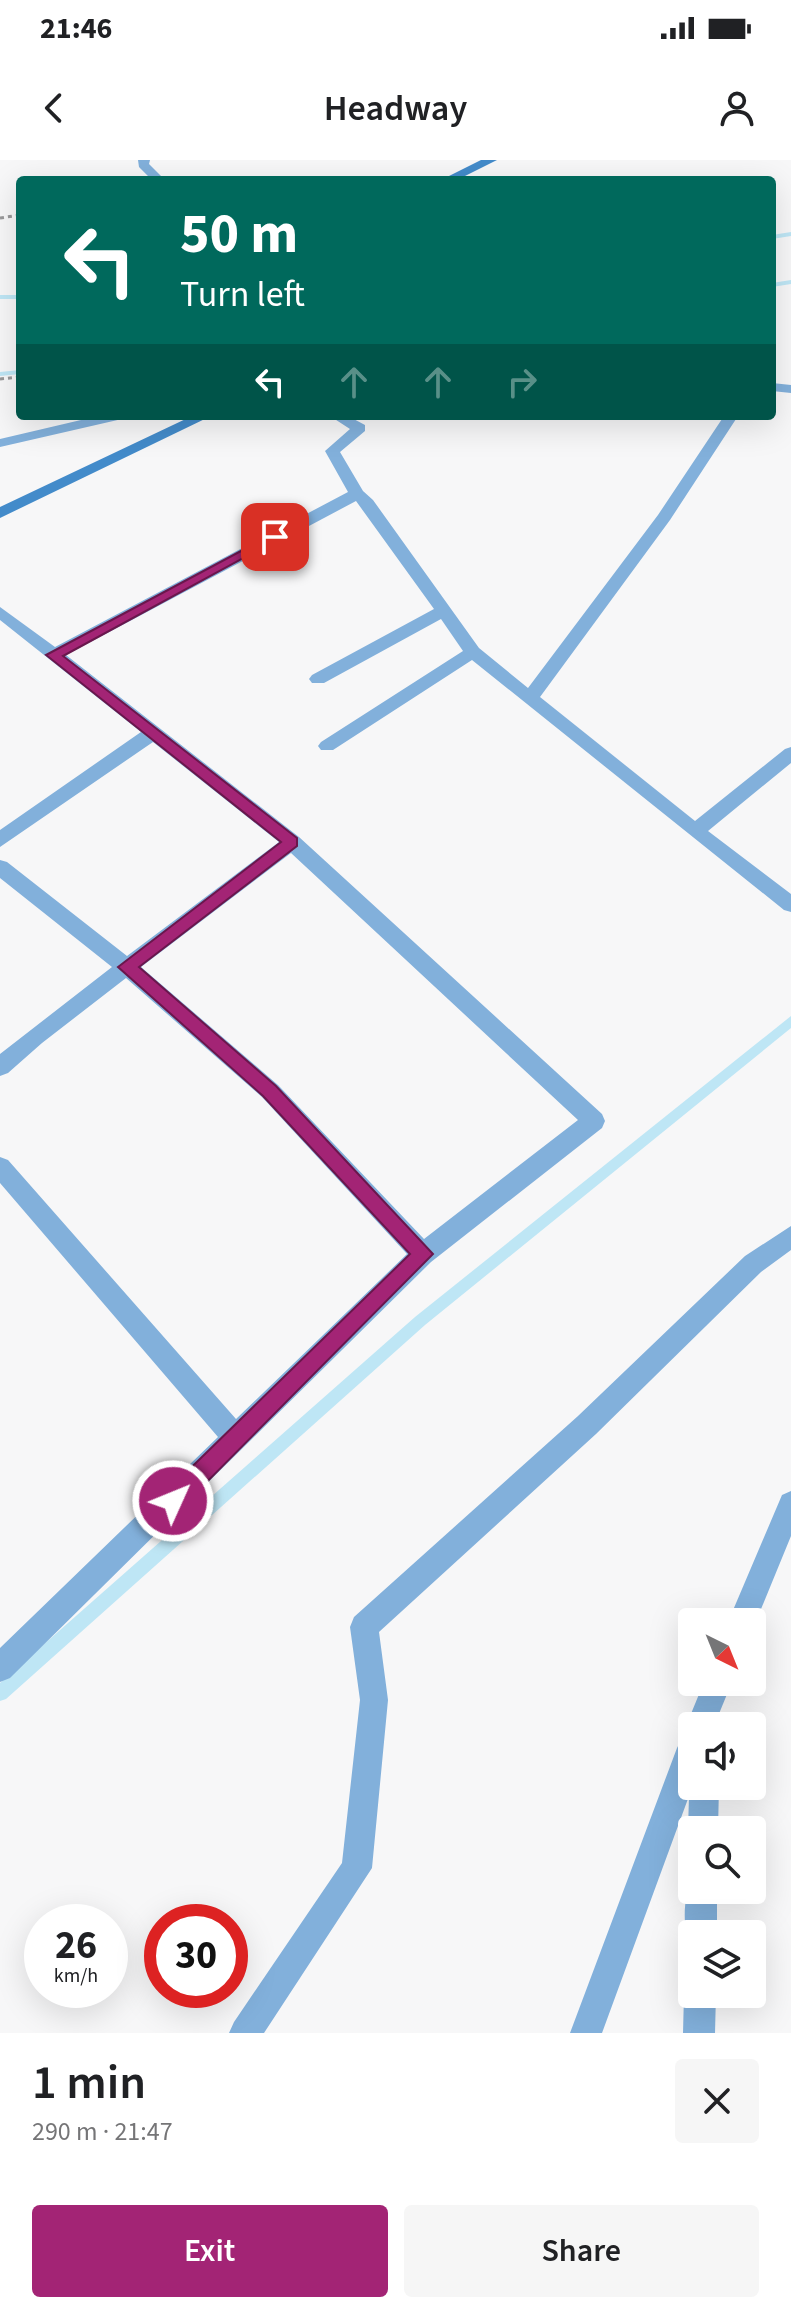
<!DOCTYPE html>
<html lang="en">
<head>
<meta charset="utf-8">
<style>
  body { margin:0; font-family:"Source Sans 3",sans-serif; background:#f6f6f6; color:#202124; height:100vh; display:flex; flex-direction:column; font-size:30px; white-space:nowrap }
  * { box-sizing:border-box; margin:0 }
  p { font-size:26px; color:#757577 }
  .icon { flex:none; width:44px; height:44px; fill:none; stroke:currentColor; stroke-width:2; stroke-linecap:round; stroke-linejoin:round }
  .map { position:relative; height:1873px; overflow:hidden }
  .panel { display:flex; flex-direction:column; background:#fff; flex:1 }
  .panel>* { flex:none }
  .guide { position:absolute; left:16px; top:16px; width:760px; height:244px; border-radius:8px; box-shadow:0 8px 32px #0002; background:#00695c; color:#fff; overflow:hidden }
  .needle { width:52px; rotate:137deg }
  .controls { position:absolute; left:678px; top:1448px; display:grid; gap:16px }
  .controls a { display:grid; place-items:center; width:88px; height:88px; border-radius:8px; background:#fff; box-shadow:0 8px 32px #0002; font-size:40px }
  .speed { position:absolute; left:24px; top:1744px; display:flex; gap:16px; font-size:40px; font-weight:700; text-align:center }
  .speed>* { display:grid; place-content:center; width:104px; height:104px; border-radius:50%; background:#fff; box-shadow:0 8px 32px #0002; line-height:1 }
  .speed small { font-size:20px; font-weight:400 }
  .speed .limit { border:12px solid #d22; background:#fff; color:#111 }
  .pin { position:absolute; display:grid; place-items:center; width:68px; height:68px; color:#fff; margin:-34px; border-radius:16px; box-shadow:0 4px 12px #0006 }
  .me { position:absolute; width:88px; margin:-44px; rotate:46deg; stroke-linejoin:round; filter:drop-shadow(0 0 6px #0008) }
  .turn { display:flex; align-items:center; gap:28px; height:168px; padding:0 32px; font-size:36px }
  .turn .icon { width:104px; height:104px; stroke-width:2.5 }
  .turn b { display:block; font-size:56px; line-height:68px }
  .lanes { display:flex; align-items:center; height:76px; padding:0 32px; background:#0003; justify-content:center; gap:40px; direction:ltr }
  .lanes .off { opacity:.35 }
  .round { display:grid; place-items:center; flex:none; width:84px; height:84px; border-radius:8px; background:#f6f6f6 }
  .head { display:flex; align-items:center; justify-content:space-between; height:136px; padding:0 32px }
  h1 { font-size:48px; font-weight:600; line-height:60px }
  .action { display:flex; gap:16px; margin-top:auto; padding:16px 32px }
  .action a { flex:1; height:92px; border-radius:8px; background:#a32475; color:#fff; font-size:32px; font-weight:600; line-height:92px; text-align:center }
  .action a+a { background:#f6f6f6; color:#202124 }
  .status { display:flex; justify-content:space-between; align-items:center; height:56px; padding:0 40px; background:#fff; direction:ltr }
  .status svg { height:22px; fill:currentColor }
  header { display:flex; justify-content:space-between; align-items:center; height:104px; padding:0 32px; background:#fff; font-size:36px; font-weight:600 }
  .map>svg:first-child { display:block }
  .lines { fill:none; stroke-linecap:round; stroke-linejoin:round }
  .stream { fill:#bee6f5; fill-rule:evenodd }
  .path { stroke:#989899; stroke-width:3; stroke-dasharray:4 4; stroke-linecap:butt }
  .minor { fill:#82b0db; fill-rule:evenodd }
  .secondary { fill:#438bca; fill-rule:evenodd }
  .route { fill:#a32475; stroke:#6a174c; stroke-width:2 }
</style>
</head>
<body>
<div class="status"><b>21:46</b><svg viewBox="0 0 49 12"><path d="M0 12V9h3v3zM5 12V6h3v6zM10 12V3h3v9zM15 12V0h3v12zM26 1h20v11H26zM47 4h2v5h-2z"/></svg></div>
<header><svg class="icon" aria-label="back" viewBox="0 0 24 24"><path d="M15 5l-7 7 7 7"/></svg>Headway<svg class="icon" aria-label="person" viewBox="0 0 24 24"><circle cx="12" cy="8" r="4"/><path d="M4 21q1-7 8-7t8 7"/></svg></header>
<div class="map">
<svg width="791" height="1873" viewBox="0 0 791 1873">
  <rect width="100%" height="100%" fill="#f7f7f8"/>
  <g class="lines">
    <path class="stream" d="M791,72V76L772,79V75Z
      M791,120V124L772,127V123Z
      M0,135H20V139H0Z
      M20,210V214L0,216V212Z
      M791,856V868L425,1165L6,1539L0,1541V1523L415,1157Z"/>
    <path class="path" d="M0,58L20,55
      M0,219L20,217"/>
    <path class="minor" d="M138,0H150L149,4L165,20H152L139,7Z
      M772,223L791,225V233L772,231Z
      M98,256H124L122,259L0,287V279Z
      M330,256H348L365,265V271L340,292L363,331L373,340L479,488L528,528L658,355L724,256H738L670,360L540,537L695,661L785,589L791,587V603L708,671L791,734V752L784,750L472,500L333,590H321L318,586L321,582L463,491L441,459L324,523H312L309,519L312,515L434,449L356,341L66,495L299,677L602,954L605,961L602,968L431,1102L10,1518L0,1522V1488L218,1277L0,1023V997L8,1000L236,1259L407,1094L262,937L126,818L42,883L8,913L0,916V894L112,807L0,718V700L7,702L127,796L279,682L153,582L0,687V670L141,572L0,460V447L55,487L348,332L325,291L350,269ZM291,693L578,960L424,1079L278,925L141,807Z
      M791,1066V1090L761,1112L596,1274L379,1472L388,1540L372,1708L264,1873H229L234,1862L342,1703L360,1540L350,1467L354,1457L578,1256L745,1096Z
      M791,1331V1376L752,1471V1462H728L782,1335Z
      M704,1522H732L714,1566H692V1626H719L718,1670H692V1680L688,1670L689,1636L602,1873H570L677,1588L682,1578L689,1575L686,1566Z
      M691,1719L692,1730H717V1774H692V1786C681,1770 684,1737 691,1719Z
      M692,1821V1834H716L715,1873H683L684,1834Z"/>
    <path class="secondary" d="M481,0H497L457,20H441Z
      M192,256H211L0,358V347Z"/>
  </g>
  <path class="route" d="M271,375L282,377L63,496L297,678V686L139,807L276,926L433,1094L180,1349L173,1352L165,1349L162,1341L165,1333L410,1094L263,936L118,807L281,682L46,495Z"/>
</svg>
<div class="controls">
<a><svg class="needle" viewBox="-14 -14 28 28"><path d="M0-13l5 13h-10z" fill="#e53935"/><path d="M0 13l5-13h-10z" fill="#757577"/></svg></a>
<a><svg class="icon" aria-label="sound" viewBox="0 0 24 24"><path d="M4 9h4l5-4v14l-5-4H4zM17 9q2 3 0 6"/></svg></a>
<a><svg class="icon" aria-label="search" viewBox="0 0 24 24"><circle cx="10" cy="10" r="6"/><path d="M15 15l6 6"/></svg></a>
<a><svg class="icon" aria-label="layers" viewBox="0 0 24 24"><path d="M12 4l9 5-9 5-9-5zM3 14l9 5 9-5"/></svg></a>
</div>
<div class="speed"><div>26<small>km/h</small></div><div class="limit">30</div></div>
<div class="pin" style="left:275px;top:377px;background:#d93025"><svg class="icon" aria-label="arrive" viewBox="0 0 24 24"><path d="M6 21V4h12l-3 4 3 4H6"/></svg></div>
<svg class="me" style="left:173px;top:1341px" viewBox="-20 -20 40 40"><circle r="17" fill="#a32475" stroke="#fff" stroke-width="3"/><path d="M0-11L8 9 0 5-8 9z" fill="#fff"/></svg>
<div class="guide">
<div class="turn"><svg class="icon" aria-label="left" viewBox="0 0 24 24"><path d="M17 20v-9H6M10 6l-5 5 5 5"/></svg><div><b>50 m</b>Turn left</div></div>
<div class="lanes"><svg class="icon" aria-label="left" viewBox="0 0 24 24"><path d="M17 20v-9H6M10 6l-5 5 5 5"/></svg><svg class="icon off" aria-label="ahead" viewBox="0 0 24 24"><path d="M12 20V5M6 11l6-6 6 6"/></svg><svg class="icon off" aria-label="ahead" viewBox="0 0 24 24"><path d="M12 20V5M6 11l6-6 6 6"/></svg><svg class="icon off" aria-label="right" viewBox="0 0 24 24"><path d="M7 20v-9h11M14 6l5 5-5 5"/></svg></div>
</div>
</div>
<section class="panel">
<div class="head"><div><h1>1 min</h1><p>290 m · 21:47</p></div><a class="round"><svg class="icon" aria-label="close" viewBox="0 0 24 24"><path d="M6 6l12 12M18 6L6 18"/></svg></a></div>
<div class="action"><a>Exit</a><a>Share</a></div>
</section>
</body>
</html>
